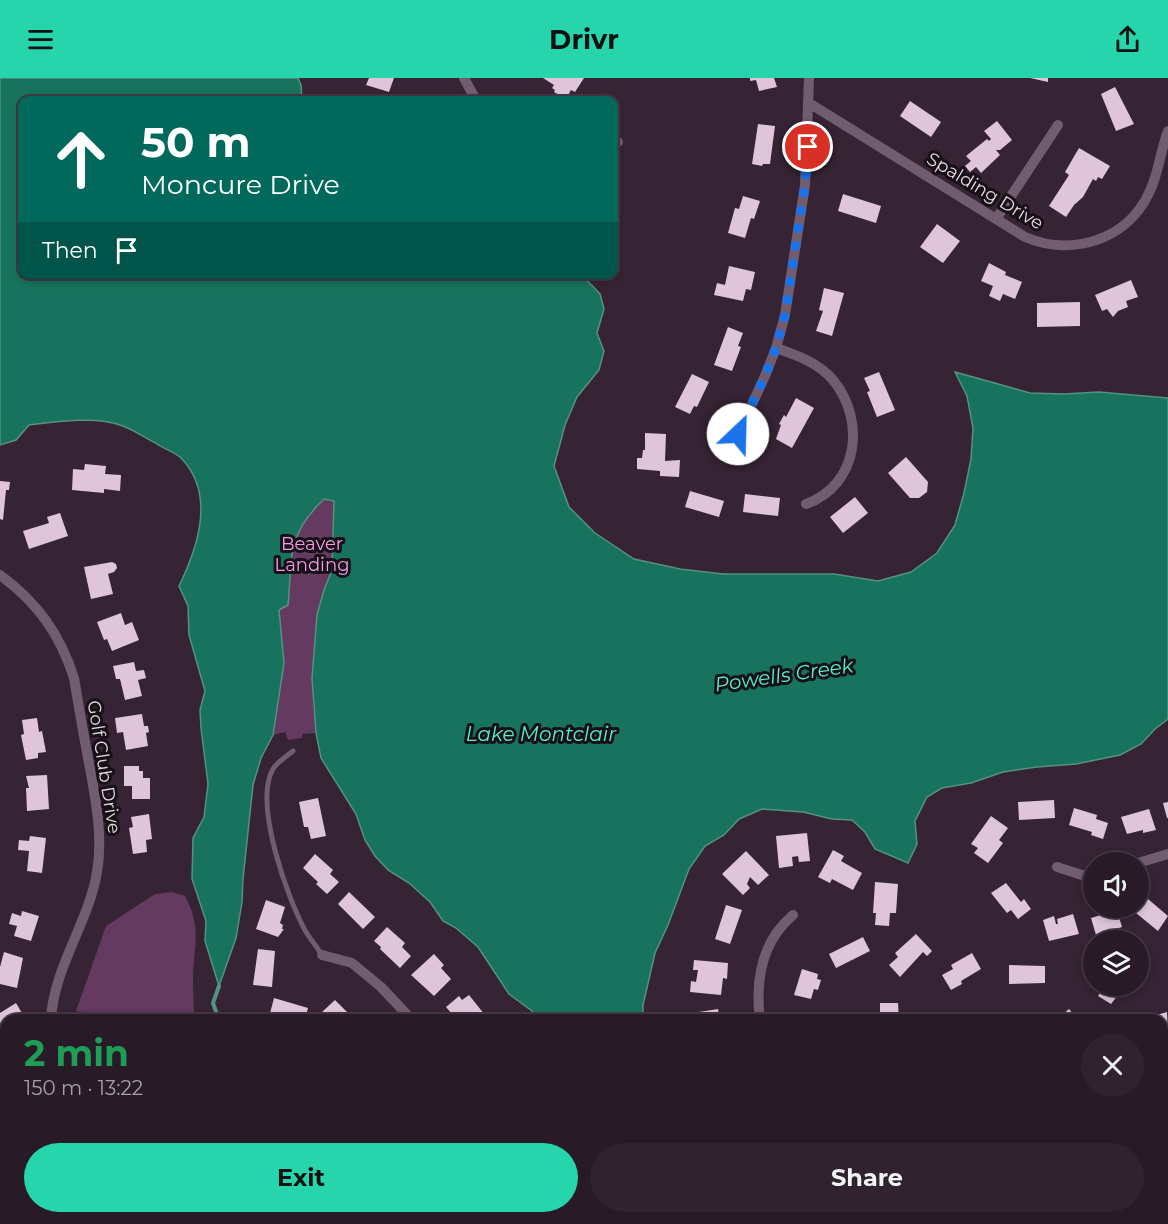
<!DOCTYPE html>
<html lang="en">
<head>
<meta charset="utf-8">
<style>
  body { margin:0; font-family:Montserrat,sans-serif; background:#30232f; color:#f1f3f6; height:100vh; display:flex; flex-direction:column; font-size:22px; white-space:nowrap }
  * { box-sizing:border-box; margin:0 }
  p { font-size:20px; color:#a5a1a7 }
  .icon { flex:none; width:33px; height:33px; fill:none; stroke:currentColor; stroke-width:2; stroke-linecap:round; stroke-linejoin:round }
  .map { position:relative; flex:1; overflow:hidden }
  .side { position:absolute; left:0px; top:936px; width:1168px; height:210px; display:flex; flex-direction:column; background:#281a27; border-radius:18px 18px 0 0; box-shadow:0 3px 9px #0003,0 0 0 2px #443844 }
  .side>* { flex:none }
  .top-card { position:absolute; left:18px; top:18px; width:600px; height:183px; border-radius:12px; box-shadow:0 3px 9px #0003,0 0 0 2px #443844; background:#00695c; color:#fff; overflow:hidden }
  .tools { position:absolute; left:1083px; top:774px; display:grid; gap:12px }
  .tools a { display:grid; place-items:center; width:66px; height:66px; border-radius:50%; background:#281a27; box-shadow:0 3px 9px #0003,0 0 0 2px #443844; font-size:30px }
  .pin { position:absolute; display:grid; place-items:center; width:51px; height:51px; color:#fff; margin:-26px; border:3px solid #fff; border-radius:50%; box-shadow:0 2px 6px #0007 }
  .me { position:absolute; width:66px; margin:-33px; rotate:24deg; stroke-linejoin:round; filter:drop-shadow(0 0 4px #0008) }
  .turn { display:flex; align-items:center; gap:21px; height:126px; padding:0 24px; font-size:27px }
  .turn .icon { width:78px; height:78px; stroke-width:2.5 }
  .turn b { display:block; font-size:42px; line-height:51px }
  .then { display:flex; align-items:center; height:57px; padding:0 24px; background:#0003; gap:12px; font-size:22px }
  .round { display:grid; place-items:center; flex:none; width:63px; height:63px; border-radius:32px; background:#30232f }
  .head { display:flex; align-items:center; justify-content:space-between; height:102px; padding:0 24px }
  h1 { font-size:36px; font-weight:700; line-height:45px; color:#1e9e55 }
  .action { display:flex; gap:12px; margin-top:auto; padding:12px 24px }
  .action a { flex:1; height:69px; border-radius:36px; background:#27d5ad; color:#111; font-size:24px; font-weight:700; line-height:69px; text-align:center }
  .action a+a { background:#30232f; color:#f1f3f6 }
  header { display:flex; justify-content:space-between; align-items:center; height:78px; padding:0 24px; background:#27d5ad; color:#111; font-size:27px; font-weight:700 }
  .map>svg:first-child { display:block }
  .green { fill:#643a60 }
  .water { fill:#17735d; stroke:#559185; stroke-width:1.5 }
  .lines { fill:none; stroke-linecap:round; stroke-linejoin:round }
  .stream { stroke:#559185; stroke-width:4 }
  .building { fill:#dec5da }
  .lane { stroke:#725c6f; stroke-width:5 }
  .street { stroke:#725c6f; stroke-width:10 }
  .route { stroke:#1a73e8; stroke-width:10; stroke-dasharray:0 18 }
  .labels { text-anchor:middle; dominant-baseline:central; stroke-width:6; stroke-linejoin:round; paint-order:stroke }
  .street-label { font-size:18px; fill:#e5d8e3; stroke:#181017 }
  .park-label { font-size:18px; fill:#f29ce9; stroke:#181017 }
  .water-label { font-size:20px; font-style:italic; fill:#55efc7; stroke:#181017 }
</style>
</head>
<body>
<header><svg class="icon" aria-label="menu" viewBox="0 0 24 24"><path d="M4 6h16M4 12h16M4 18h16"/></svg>Drivr<svg class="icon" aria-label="share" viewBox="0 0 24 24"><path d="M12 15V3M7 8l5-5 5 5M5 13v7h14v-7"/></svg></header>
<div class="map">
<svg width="1168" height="1146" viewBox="0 0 1168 1146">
  <rect width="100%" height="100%" fill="#362334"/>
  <path class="green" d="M324,421L334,423L332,492L324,512L313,627L316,655L302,656V660L288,662L285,654L273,657L284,585L279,532L290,505L291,474L298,452L311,434Z
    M172,814L185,818C202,850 194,866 193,900C193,914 194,928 194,942H128L76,933L106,848L155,816Z"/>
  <path class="water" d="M0,0H298L301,7L302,22H22V196L582,197L600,216L604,231L597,255L604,273L599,292L577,319L565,347L554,388L569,429L595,455L634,481L680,491L723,496H834L878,503L911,494L937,475L955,447L964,415L971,381L973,350L967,318L955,294L1030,315L1064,316L1099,314L1168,320V641L1155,651L1141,666L1120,677L1076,686L1037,689L1003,694L971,705L942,710L927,719L915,743L917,766L908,785L875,771L865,754L852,742L832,741L803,734L762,731L739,741L724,757L705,768L689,791L668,847L655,875L643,927V942H537L532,933L509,916L478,869L456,850L443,843L430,824L409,805L388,792L375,778L365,762L356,736L321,680L316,655L312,600L317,537L324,512L332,492L334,423L324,421C285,459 293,478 288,527L279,532L284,585L273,657L261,680L253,707L243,801L242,824L236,860L219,908L205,863L206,843L192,801L193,760L204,739L208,706L201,650L200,632L205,613L189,557L188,528L179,508C198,469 216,416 181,380C175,374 164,371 157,366C145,360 133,351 120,347C96,338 54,344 29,347L16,362L0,367Z
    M531,1140H589L586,1146H530Z"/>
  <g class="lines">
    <path class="stream" d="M219,942L213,925L219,908
      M262,1140L264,1146"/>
  </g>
  <path class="building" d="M369,0H394L389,14L366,7Z
    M543,0H584L575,14L571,12L566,21L554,14L555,12L552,10L554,7Z
    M750,0H774L777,9L759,13L756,2L750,3Z
    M1030,0H1048V4Z
    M1115,9L1134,46L1116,53L1101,16Z
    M910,23L941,44L931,59L900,38Z
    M997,43L1012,62L1000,72H996L1000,77L981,95L976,89L970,94L965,88L971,83L966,78L987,61L989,63L991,61L984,53Z
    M758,46L775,48L770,86H763L762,88L752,86Z
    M1079,70L1110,88L1102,101L1098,99L1096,103L1093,101L1083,119L1074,127L1066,139L1049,128L1069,97L1065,94Z
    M843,116L881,128L876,145L838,133Z
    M743,118L760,123L754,141L751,140L745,160L728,155L735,130L739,131Z
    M937,146L960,163L943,185L920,169Z
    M989,185L1006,194L1005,197L1022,204L1015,221L1003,216L1000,223L989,218L993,208L981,203Z
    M729,188L755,194L751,212L746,211L743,223L714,217L717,205L725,207Z
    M1131,202L1138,219L1126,223L1128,229L1118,233L1113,239L1107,231L1102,233L1095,217Z
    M824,210L844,215L832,258L816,253L823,233L819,232Z
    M1080,224V248L1037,249V225Z
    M728,249L743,255L738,268L741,269L732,293L714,287Z
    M879,294L895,332L877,339L867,314L870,313L864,300Z
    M692,296L709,304L697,329L694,328L690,336L675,329Z
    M796,320L814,330L792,370L776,361L781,347L779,346L784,337L786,339Z
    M645,355L666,356L665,383L680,382L679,399L660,398V393L637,391V380H642L643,372H645Z
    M906,379L928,404L927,414L919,420H910L888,395Z
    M85,386L106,388L105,396L121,397L120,413L104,411V415L72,412L73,391L84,392Z
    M0,403L10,404L9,412H6L3,442L0,441Z
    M690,413L724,423L719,439L685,429Z
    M745,416L780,420L778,438L743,434Z
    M855,419L868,435L843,455L830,439Z
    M60,435L68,458L29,471L23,453L49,445L47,439Z
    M112,484L116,486L117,490L114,494L108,496L113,516L91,521L84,489Z
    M121,535L125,547L132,544L139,562L112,573L107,561L104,562L97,544Z
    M134,584L136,593L144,592L146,600L138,602L142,618L125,622L120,601H116L113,588Z
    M142,636L144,648H148L149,654L146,655L148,668L126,672L123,654L117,655L115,640Z
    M37,640L39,654L42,653L46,674L38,675V680L26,682L21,657L24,656L22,642Z
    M124,688H139V693H143V700H150V721H132V708H124Z
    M47,697L49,731L27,733L26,710H29L26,698Z
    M318,720L326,758L311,761L308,749H304L299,724Z
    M1054,722L1055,740L1019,742L1018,724Z
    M1168,724V740H1167L1163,725Z
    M1074,730L1097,737L1096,741L1108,745L1103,761L1091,757L1092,754L1069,747Z
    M1149,731L1156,752L1143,755V752L1127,756L1121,739Z
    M149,736L152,761L146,762L147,774L133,776L129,750L133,749L131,739Z
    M991,738L1008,750L999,762L1003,765L988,785L974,775L978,770L971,766Z
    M807,755L810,783L799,784L798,778L792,779L793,788L779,790L776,758Z
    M30,758L46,760L42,795L27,793L29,773L18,772L19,762L29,763Z
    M833,772L844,778L841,783L862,795L853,812L832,801L830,805L818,799Z
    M746,773L769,797L758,807L750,799L747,806L750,810L743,817L722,796Z
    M315,776L333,792L330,796L339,804L327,816L316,806L318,804L303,790Z
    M875,804L898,806L896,835H890L889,848L875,847L876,835H873Z
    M1006,805L1021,824L1024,821L1031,831L1018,841L1011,832L1007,835L991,815Z
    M349,814L375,839L363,851L338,826Z
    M1148,821L1168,838L1158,853L1136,835Z
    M266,822L285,829L280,845L283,847L282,851H284L278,859L256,851Z
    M726,827L742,832L730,866L715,861Z
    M1117,832L1122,849L1096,857L1091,840Z
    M22,833L39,838L31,863L14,858L17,848L9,846L12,835L21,838Z
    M1073,836L1079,856L1049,863L1043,842L1054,838L1056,846H1058L1057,841Z
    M387,849L405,865L402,869L411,878L400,890L380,871L381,869L374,863Z
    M916,856L932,873L927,878L923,874L900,899L889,887L898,879L895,875Z
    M863,859L870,873L836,890L829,876Z
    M258,871L275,873L272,909L253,907Z
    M4,874L23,880L17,910L0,906V889Z
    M972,875L981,891L961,903L962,906L951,912L942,897L953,891L951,887Z
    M434,876L444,887L441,890L451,901L434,918L411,897Z
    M694,882L728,885L727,901L723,900L721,917L690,914L691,903L696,904L698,892H693Z
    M1009,887L1045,888V905L1009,906Z
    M802,891L818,896L817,901L821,902L818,912L814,911L811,921L794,917Z
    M1104,908H1125L1111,926L1098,918Z
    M469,917L489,942H457L446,929L459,918L462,922Z
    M274,920L308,930L305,942H277L269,939Z
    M335,922L355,942H330L322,934Z
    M16,925L26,942H6V956L0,960V935Z
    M880,925H898L899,942H880Z
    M718,931L720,942H701L699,934Z
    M1069,931L1078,942H1056Z
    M1167,934L1168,958L1162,959V942H1139Z
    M795,938L796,940L801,938L803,942H788Z
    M6,1041V1072L0,1069V1053Z
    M47,1140H66L68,1146H49Z
    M132,1140H154L156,1146H134Z
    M305,1140H331L332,1146H304L302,1142Z
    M467,1140H485L484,1146H466Z
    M662,1140H703L701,1146H666L667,1142Z
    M728,1140H732L737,1146H721Z
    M819,1140H844L847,1144L844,1146H823Z
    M1045,1140H1063V1146H1045Z
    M1130,1140H1148L1149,1146H1131Z
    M370,1142L387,1145V1146H369Z"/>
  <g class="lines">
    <path class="lane" d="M293,673C287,678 277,684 273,691C253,725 288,822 306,854C311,862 317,869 322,877"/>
    <path class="street" d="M464,0L476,22
      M809,25L1025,159C1072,179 1127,162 1149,115C1159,95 1160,73 1168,53
      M614,63L618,64
      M996,141L1058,47
      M776,270C796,277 819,285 833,302C866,342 859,407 806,426
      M730,374L765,298L776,270L785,237L805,107L809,0
      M0,497C37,524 60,556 74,600C79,630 84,660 90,690C96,724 103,759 97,794C89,844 53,891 51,942
      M1138,785L1168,776
      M1057,789L1082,797H1094
      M322,877L352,885L381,909L412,942
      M760,942C755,902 761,864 793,837
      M0,994H6
      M100,1140L101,1146
      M876,1140L880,1146
      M1095,1140L1096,1146
      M430,1146V1140"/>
  </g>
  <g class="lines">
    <path class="route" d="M738,356L765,298L776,270L785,237L805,107L808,69"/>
  </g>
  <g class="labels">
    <g class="street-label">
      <text transform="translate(985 113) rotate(31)">Spalding Drive</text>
      <text transform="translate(104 689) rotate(81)">Golf Club Drive</text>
    </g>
    <g class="park-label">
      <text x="312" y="466">Beaver<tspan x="312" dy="21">Landing</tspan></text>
    </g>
    <g class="water-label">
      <text transform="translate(784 597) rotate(-8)">Powells Creek</text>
      <text x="541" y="656">Lake Montclair</text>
    </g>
  </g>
</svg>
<div class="tools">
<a><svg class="icon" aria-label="sound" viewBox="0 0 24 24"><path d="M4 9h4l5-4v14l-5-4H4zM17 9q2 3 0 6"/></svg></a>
<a><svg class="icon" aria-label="layers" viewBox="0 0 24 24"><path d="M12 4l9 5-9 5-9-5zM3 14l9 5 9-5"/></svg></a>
</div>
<div class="pin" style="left:808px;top:69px;background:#d93025"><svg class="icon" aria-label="arrive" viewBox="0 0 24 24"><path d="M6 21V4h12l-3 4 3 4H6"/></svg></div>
<svg class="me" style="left:738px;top:356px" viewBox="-20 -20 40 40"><circle r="19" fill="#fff"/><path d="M0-13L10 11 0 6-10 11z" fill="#1a73e8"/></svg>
<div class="top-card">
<div class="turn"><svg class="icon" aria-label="ahead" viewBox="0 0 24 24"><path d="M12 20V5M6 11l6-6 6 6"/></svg><div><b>50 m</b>Moncure Drive</div></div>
<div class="then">Then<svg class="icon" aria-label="arrive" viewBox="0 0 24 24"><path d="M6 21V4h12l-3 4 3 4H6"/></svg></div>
</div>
<section class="side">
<div class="head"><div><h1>2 min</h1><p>150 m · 13:22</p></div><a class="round"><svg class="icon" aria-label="close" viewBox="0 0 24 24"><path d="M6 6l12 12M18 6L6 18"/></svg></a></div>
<div class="action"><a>Exit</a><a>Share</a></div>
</section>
</div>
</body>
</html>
